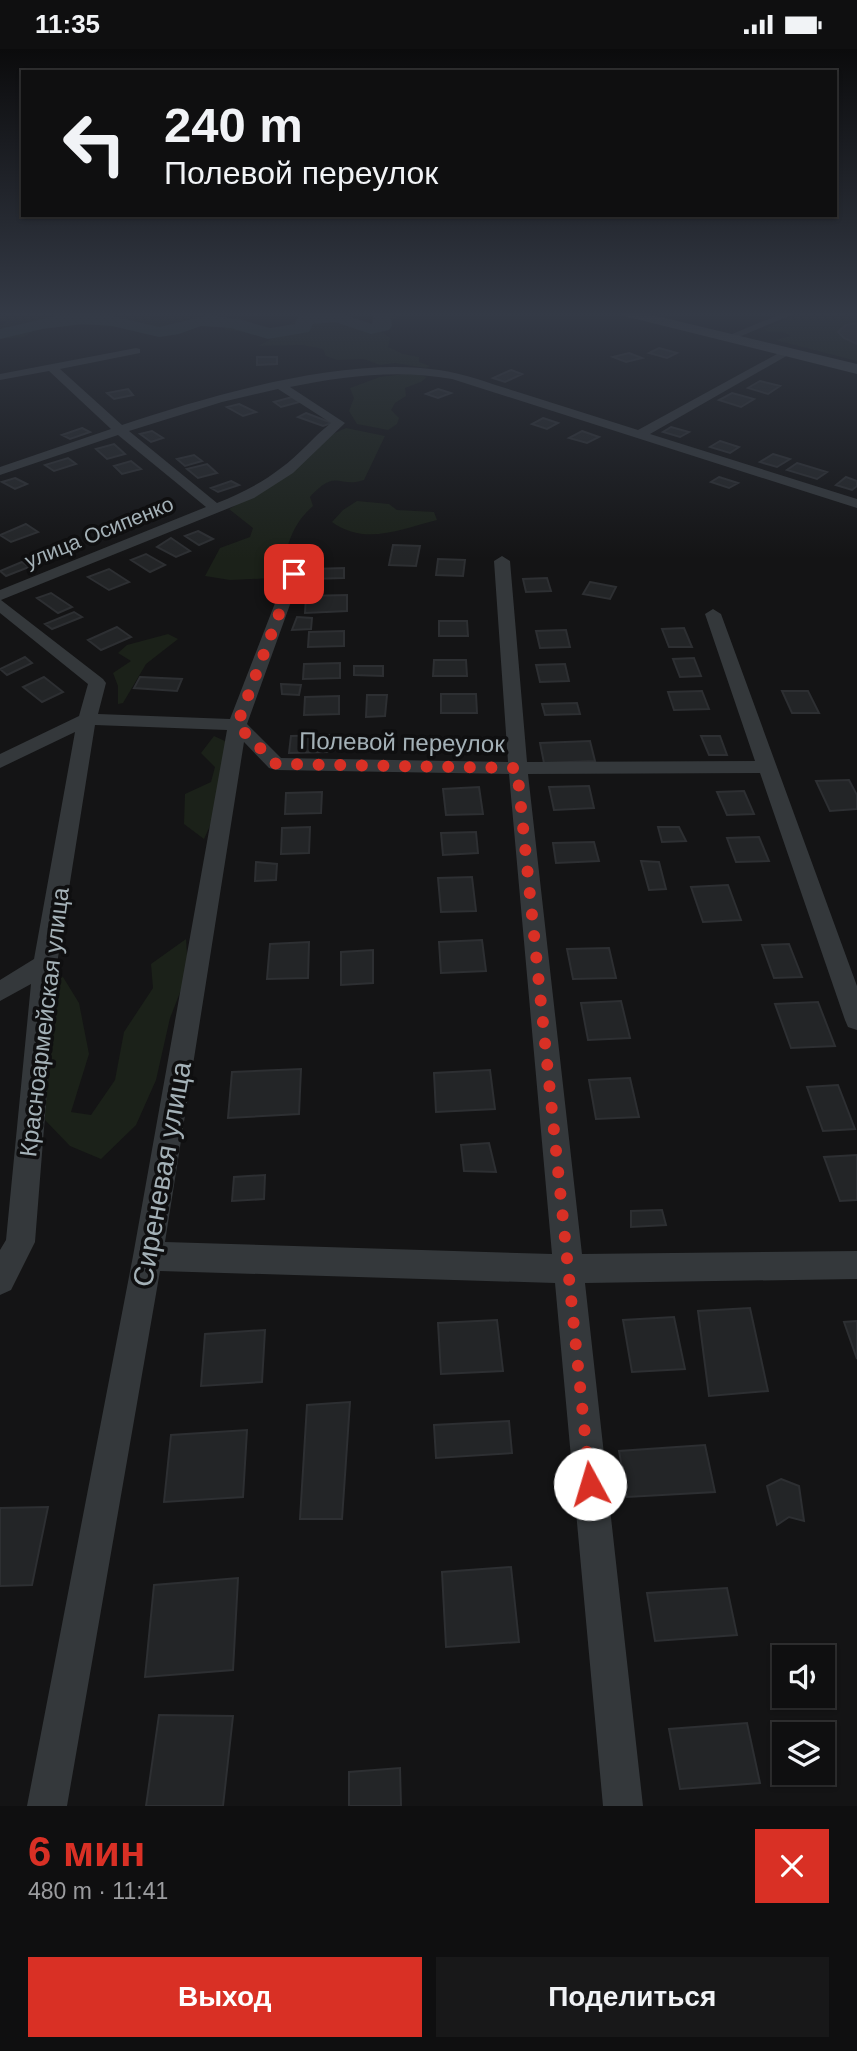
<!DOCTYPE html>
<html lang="ru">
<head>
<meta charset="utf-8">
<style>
  body { margin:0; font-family:Arial,sans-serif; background:#181819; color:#f1f3f6; height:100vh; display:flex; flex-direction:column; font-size:26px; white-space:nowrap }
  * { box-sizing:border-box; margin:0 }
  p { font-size:23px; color:#9b9c9f }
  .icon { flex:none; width:38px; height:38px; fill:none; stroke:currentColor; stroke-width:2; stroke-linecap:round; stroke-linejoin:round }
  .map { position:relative; height:1757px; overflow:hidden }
  .side { display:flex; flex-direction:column; background:#0f0f10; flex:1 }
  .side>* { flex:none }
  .guide { position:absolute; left:21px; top:21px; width:816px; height:147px; border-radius:0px; box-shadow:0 2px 5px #0004,0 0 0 2px #2f2f30; background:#0f0f10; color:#f1f3f6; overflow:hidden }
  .fabs { position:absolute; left:772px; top:1596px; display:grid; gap:14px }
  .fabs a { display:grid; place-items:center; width:63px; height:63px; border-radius:0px; background:#0f0f10; box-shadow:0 2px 5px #0004,0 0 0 2px #2f2f30; font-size:35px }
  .pin { position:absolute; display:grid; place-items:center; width:60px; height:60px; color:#fff; margin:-30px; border-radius:14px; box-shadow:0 4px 10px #0006 }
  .me { position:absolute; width:77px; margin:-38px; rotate:354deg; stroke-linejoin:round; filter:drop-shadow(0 0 5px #0008) }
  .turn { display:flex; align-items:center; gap:24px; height:147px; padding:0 28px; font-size:32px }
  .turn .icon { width:91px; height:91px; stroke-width:2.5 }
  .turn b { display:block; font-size:49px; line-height:60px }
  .round { display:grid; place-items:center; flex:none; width:74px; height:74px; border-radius:0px; background:#181819 }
  .overview { display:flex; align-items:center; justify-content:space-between; height:119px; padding:0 28px }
  h1 { font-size:42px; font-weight:800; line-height:52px; color:#d93025 }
  .cta { display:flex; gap:14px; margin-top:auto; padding:14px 28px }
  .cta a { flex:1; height:80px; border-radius:0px; background:#d93025; color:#fff; font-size:28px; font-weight:800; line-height:80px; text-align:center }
  .cta a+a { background:#181819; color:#f1f3f6 }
  .status { display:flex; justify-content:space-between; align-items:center; height:49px; padding:0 35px; background:#0f0f10; direction:ltr }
  .status svg { height:19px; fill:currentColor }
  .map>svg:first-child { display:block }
  .green { fill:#1b2119 }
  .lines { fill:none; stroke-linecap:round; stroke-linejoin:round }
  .river { fill:#29393a; fill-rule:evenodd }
  .building { fill:#232527; stroke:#2d2f32; stroke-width:2 }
  .street { fill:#34383b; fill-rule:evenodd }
  .secondary { fill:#42474b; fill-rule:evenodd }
  .route { stroke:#d93025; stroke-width:12; stroke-dasharray:0 21.6 }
  .labels { text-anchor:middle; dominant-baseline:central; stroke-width:7; stroke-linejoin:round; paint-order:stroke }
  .far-street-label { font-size:21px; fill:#a4b1b7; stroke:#0f0f10 }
  .street-label { font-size:24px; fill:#a4b1b7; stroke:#0f0f10 }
  .near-street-label { font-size:28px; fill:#a4b1b7; stroke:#0f0f10 }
</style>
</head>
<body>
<div class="status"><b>11:35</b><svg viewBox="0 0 49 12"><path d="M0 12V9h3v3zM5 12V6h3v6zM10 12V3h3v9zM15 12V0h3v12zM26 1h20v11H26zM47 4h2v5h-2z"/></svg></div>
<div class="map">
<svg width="857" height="1757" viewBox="0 0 857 1757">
  <rect width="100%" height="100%" fill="#141415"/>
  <path class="green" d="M16,264H128L155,269L217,264L211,270L239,268L249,273L248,283L224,281L226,276L198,274L172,285L104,276H63L35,281L24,288L0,290V277L7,272H0V266Z
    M306,264H342L362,275L372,274L380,264H408C395,267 389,274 378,280L390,289L388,298L403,305L419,308V313L430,317L425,319L395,314L380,316L364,310L337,311L326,307L323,300L302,296L258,297L273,289L268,283L270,281L287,276Z
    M801,264H857V312L775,291L791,287C780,280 772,286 763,280Z
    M413,324L427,328L421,333L405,339L406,347L395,354L391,361L399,369L397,375L388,381L357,375L349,362L354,349L350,339L380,328Z
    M346,379L385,387L364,431C339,440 337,418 310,448L313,457C286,481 291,500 274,529L230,531L205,527L220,499L250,488L253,479L229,460L267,437L326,388Z
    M357,452L389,455L397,461L434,463L437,471C401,480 365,497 332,473L343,461Z
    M168,585L178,590L146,615L123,654L118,655V637L113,624L131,612L118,604L127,596Z
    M214,687L227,693L219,757L204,790L184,775L185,745L211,733L215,718L201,704Z
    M186,890L188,923L170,969L156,1031L136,1076L101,1110L70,1097L45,1071L40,989L47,935L63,928L79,954L89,1005L71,1063L91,1066L115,1031L124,983L153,939L151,915Z"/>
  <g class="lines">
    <path class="river" d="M339,264L372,275L374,264H390L392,277L389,281L371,285L335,273L313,275L309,283L268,290L231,279L201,277L179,285L159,288L112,277L83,275L42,280L0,290V280L55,267L83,265L112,267L159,278L210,266L242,271L270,279L295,275L299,266Z"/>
  </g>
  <path class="building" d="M857,274V295L844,289L838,283L846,276Z
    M659,299L677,304L667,309L649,304Z
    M629,304L642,309L626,313L613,308Z
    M257,308H277V315L257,316Z
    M511,321L522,325L505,333L493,329Z
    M760,332L780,337L768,345L748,339Z
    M128,340L133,346L114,350L107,344Z
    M438,340L451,344L438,349L426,345Z
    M732,344L754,350L741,358L719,351Z
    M292,348L299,353L281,358L274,353Z
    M239,355L256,363L243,367L227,358Z
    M306,364L332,374L323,377L298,368Z
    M543,369L558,374L547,380L532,375Z
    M671,378L689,383L680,388L663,383Z
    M82,379L90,383L70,390L62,386Z
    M152,382L163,389L151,393L140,385Z
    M582,382L599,388L587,394L569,389Z
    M720,392L739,398L730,404L710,398Z
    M114,395L125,405L107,410L96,400Z
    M773,405L790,410L777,418L760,413Z
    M194,406L202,412L185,417L177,410Z
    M68,409L76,415L54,422L45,416Z
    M131,412L141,420L122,425L114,417Z
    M797,414L827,423L817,430L787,421Z
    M207,415L217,424L198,429L187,420Z
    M719,428L738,434L729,439L711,433Z
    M846,428L857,432V437L852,441L836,436Z
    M15,429L27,435L15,440L2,433Z
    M231,432L239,436L218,443L211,439Z
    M26,475L38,483L11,493L0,486Z
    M198,482L213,490L199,496L185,487Z
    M171,489L190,502L176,508L157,498Z
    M393,496L420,497L416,517L389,516Z
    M146,505L165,516L150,523L131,511Z
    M438,510L465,511L463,527L436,526Z
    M22,513L29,518L6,527L0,522Z
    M344,519V529L311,530L312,520Z
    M109,520L129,533L109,541L88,528Z
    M547,529L551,542L526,543L523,530Z
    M590,533L616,538L610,550L583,545Z
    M51,544L72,558L58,564L37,549Z
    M347,546V562L305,564L306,547Z
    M74,563L82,568L52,580L45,575Z
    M297,568L312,569L311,580L292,581Z
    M439,572H467L468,587H439Z
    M117,578L131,588L101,601L88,591Z
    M684,579L692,598H669L662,580Z
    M566,581L570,598L540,599L536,582Z
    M344,582V597L308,598L309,583Z
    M25,608L32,614L7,626L0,620Z
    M694,609L701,627L680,628L673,610Z
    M434,611H466L467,627H433Z
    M340,614V629L303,630L304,615Z
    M565,615L569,632L540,633L536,616Z
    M354,617H383V627L354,626Z
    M44,628L63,643L42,653L23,638Z
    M140,628L182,630L177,642L134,639Z
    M281,635L301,636L299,646L282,645Z
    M702,642L709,660L674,661L668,643Z
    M782,642H808L819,664H792Z
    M441,645H476L477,664H441Z
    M367,646H387L385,667L366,668Z
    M339,647V665L304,666L305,648Z
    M577,654L580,665L545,666L542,655Z
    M329,686V703L289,704L291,687Z
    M701,687H720L727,706H709Z
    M590,692L595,712L544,714L540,694Z
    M849,731L857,746V760L830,762L816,732Z
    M589,737L594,759L554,761L549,738Z
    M479,738L483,765L446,766L443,740Z
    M744,742L754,765L727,766L717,743Z
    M322,743L321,764L285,765L286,744Z
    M310,778L309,804L281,805L282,779Z
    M658,778H679L686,792L662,793Z
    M476,783L478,804L443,806L441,784Z
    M759,788L769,812L736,813L727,789Z
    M594,793L599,812L556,814L553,794Z
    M641,812L659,813L666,840L649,841Z
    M256,813L277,815L276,831L255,832Z
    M472,828L476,862L441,863L438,829Z
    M728,836L741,871L703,873L691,838Z
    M482,891L486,922L441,924L439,893Z
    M309,893L308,929L267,930L270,895Z
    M789,895L802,928L774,929L762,896Z
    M609,899L616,929L573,930L567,900Z
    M373,901V934L341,936V903Z
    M621,952L630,989L588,991L581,954Z
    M818,953L835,997L791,999L775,955Z
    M301,1020L299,1065L228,1069L232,1023Z
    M490,1021L495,1060L436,1063L434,1024Z
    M630,1029L639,1068L596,1070L589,1031Z
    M838,1036L855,1080L823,1082L807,1038Z
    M489,1094L496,1123L464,1122L461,1096Z
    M857,1106V1151L840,1152L824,1108Z
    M265,1126L264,1150L232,1152L234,1128Z
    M662,1161L666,1176L631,1178V1162Z
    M750,1259L768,1342L709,1347L698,1262Z
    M674,1268L685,1320L632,1323L623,1271Z
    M497,1271L503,1322L441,1325L438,1274Z
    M857,1272V1310L844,1273Z
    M265,1281L262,1333L201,1337L205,1285Z
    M350,1353L342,1470H300L307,1356Z
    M509,1372L512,1404L436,1409L434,1376Z
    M247,1381L243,1448L164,1453L171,1386Z
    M705,1396L715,1443L627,1448L619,1402Z
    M781,1430L799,1437L804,1472L789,1468L777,1476L767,1437Z
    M48,1458L32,1536L0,1537V1459Z
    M511,1518L519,1593L446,1598L442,1523Z
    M238,1529L233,1621L145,1628L154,1536Z
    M727,1539L737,1586L655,1592L647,1544Z
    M159,1666L233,1667L223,1757H146Z
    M747,1674L760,1734L680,1740L669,1680Z
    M400,1719L401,1757H349V1723Z"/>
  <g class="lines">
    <path class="street" d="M783,264H796L734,290L725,288Z
      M136,299L140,300V304L60,320L122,376C213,346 343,307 439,321C467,325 494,336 521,344C560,356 599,369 638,381L786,300L791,303L790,305L650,385L857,450V459L452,330C399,320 343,327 290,338L345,374L293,424L254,449L1,551L103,630L106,634L98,665L230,670L296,500L303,496L308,497L310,500L247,675L281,709L508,713L494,512L502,507L510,512L527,713L755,712L705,565L713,560L721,565L857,937V981L848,978L845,971L760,724L528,725L582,1205L857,1202V1230L585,1234L643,1757H603L555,1234L160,1222L67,1757H27L133,1207L227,681L95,676L57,915L35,1193L11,1241L0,1246V1201L6,1191L31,935L0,952V931L34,910L75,683L0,719V705L79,667L88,635L0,564V541L206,458L118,386L0,426V418L111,380L49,322L0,331V325ZM278,340L331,374C313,388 299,406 281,419C262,434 240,445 217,454L129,382L222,353ZM244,693L269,719L276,721L509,725L552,1205L165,1193Z"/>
    <path class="secondary" d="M622,264H644L857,315V325L624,267Z"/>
  </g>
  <linearGradient id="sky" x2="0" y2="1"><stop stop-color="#0b0b0c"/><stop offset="0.52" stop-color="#343a46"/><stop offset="1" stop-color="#343a46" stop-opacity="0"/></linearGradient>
  <rect width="857" height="510" fill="url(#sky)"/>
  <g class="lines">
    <path class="route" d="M294,525L237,676L276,715L517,719L590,1435"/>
  </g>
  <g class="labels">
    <g class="far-street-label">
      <text transform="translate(99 483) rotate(-22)">улица Осипенко</text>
    </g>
    <g class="street-label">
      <text transform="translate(402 693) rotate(1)">Полевой переулок</text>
      <text transform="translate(44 973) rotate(-83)">Красноармейская улица</text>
    </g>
    <g class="near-street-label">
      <text transform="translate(162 1125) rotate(-80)">Сиреневая улица</text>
    </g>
  </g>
</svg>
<div class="fabs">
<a><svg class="icon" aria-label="sound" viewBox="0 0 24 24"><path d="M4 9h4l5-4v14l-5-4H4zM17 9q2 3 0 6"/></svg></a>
<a><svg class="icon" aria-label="layers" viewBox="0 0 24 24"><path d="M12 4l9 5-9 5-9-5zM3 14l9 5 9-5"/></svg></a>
</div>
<div class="pin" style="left:294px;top:525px;background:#d93025"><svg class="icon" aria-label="arrive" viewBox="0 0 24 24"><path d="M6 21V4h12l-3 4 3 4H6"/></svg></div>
<svg class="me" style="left:590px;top:1435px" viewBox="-20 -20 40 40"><circle r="19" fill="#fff"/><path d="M0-13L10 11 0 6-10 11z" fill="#d93025"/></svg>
<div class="guide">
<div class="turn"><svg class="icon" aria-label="left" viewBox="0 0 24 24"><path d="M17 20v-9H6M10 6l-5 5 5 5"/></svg><div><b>240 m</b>Полевой переулок</div></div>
</div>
</div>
<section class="side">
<div class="overview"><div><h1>6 мин</h1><p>480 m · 11:41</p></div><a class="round" style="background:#d93025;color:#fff"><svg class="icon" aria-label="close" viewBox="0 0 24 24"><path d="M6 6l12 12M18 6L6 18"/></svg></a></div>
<div class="cta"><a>Выход</a><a>Поделиться</a></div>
</section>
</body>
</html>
